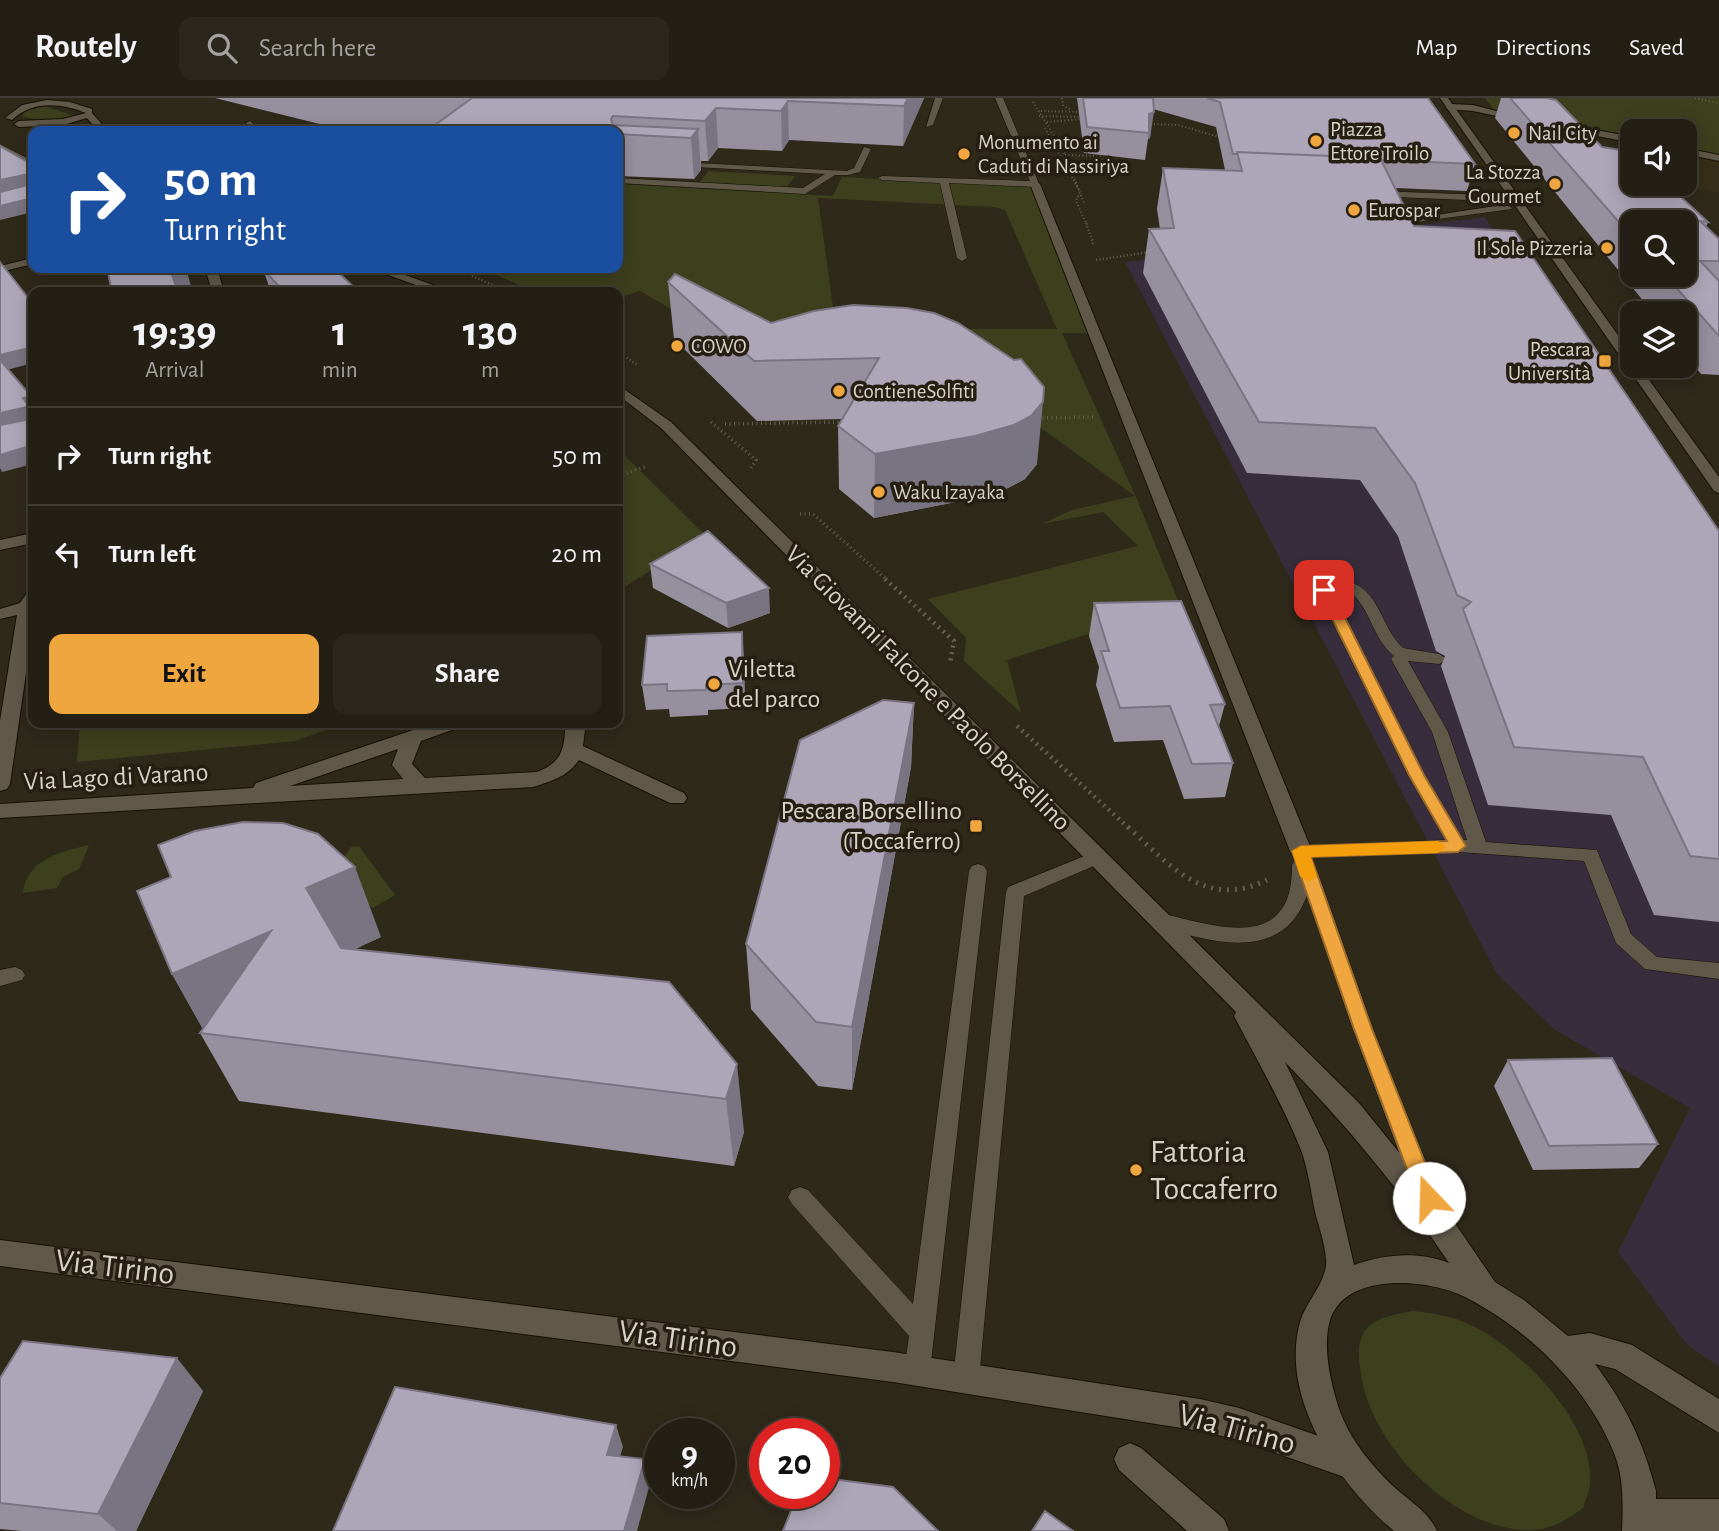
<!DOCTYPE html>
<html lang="en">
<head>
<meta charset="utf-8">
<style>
  body { margin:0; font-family:"Alegreya Sans",sans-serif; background:#2b271d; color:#f1f3f6; height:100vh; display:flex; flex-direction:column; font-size:26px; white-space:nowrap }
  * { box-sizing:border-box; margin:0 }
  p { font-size:23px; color:#a3a2a0 }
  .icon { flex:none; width:38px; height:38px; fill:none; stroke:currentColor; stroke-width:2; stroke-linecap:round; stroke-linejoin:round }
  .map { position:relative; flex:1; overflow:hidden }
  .drawer { position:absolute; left:28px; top:189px; width:595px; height:441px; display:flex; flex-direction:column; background:#231f14; border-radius:14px; box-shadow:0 4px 18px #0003,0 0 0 2px #403d34 }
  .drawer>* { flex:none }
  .banner { position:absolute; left:28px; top:28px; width:595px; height:147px; border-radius:14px; box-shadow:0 4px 18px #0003,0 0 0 2px #403d34; background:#1a4fa0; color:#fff; overflow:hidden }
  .fabs { position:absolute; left:1620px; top:21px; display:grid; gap:14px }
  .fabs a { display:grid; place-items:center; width:77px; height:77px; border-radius:14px; background:#231f14; box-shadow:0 4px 18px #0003,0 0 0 2px #403d34; font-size:35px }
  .speed { position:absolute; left:644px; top:1320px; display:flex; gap:14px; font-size:35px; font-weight:700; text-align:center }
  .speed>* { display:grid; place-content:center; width:91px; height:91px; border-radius:50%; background:#231f14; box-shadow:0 4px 18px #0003,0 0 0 2px #403d34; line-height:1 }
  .speed small { font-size:18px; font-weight:400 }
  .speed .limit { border:10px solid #d22; background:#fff; color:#111 }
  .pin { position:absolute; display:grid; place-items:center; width:60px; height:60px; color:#fff; margin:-30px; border-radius:14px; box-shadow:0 4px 10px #0006 }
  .me { position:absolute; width:77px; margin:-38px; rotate:339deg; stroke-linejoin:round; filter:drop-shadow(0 0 5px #0008) }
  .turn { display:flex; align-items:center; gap:24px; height:147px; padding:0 21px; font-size:32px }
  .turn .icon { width:91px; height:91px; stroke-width:2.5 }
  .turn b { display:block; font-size:49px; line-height:60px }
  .eta { display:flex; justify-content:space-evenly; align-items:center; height:119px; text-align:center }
  .eta b { font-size:42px; font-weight:700; line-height:49px }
  .action { display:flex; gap:14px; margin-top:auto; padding:14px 21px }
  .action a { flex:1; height:80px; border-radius:14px; background:#f0a63e; color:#111; font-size:28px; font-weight:700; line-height:80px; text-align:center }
  .action a+a { background:#2b271d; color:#f1f3f6 }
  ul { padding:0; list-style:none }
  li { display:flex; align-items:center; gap:21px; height:98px; padding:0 21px; border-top:2px solid #403d34 }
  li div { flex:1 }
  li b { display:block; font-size:26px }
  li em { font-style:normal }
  header { display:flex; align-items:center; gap:42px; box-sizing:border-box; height:98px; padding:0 35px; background:#231f14; border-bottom:2px solid #403d34 }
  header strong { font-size:33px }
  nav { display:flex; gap:38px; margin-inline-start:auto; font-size:24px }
  .search { width:490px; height:63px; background:#2b271d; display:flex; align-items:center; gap:18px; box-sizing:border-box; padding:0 24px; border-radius:14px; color:#a3a2a0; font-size:26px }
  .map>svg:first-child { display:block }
  .built { fill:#382f1a }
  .education { fill:#372d3c }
  .green { fill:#3c401d; fill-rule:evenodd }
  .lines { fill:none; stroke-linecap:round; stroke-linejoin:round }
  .lane-casing { stroke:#171205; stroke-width:1 }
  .street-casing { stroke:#171205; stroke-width:2 }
  .secondary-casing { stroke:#171205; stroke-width:2 }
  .path-far4 { stroke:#645f51; stroke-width:2; stroke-dasharray:1 2.5; stroke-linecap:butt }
  .path-far3 { stroke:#645f51; stroke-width:2.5; stroke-dasharray:1 2.5; stroke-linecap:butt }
  .path-far2 { stroke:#645f51; stroke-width:3.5; stroke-dasharray:1 3.5; stroke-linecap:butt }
  .path-far1 { stroke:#645f51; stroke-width:4.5; stroke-dasharray:2 4.5; stroke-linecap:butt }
  .path { stroke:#645f51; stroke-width:5; stroke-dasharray:2 6; stroke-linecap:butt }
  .lane { fill:#605949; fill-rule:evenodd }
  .street { fill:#605949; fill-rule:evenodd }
  .secondary { fill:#605949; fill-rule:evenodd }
  .wall { fill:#958f9e; fill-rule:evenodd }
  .shaded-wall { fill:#797481 }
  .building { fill:#ada6b8; stroke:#797481; stroke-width:2 }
  .route { fill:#f0a63e; stroke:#9c6c28; stroke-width:2 }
  .slow { fill:#f59e0b }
  .poi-dot { fill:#f0a63e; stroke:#261f11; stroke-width:2.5 }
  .labels { text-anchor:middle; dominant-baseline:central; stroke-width:7; stroke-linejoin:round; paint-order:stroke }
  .far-poi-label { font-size:21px; fill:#d6d2c9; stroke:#261f11; text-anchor:start }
  .poi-label { font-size:26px; fill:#d6d2c9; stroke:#261f11; text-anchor:start }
  .street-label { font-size:26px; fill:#d6d2c9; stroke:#261f11 }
  .near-poi-label { font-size:32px; fill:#d6d2c9; stroke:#261f11; text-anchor:start }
  .near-street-label { font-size:32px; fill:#d6d2c9; stroke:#261f11 }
</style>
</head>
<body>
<header>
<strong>Routely</strong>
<div class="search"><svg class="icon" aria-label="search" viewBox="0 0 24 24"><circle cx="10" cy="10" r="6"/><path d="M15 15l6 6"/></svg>Search here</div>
<nav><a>Map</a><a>Directions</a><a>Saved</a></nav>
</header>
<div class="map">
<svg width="1719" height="1433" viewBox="0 0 1719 1433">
  <rect width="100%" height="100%" fill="#2f291a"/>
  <path class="built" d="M1685,56L1719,63V95L1675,86H1685Z"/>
  <path class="education" d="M1485,119L1719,486V1268L1688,1248L1618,1154L1690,1010L1555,932L1497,876L1125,164Z"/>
  <path class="green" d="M1485,0H1719V57L1685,50V33H1633V39L1494,12Z
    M44,8L75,18L41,23L22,18L25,14Z
    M708,73L795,78L787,89L699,85Z
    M842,79L1043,89L1091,235H1062L1136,399L1187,525L1085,537L1007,562L1021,615L964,563L966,540L928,501L1138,448L1103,414L1042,426L1072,412L1135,398L947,262L771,269L640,193L618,200V194H535L481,170H618V86L833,98ZM818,100L994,109L1005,112L1057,231H876L835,224Z
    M625,358L706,438L618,493V360Z
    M80,625H347L295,643L77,664Z
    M89,747L79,771L63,779L57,790L23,795C27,761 60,754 89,747Z
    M359,748L395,797L373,810L358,802L322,793L351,749Z
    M1412,1213C1430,1215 1447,1217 1464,1224C1516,1245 1595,1324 1590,1385C1590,1393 1585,1402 1583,1410C1567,1422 1550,1432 1530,1432C1455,1433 1370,1347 1361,1276C1359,1261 1356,1248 1364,1234C1374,1219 1395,1217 1412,1213Z"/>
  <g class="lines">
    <g class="lane-casing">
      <path id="lane" d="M935,0H943L933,27L926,29Z
        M995,0H1003L1039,86L1035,89L949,85L967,160L962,163L957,160L940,85L882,82L878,80L882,78L1030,83Z
        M250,23L261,33H253L246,25Z
        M0,46L33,63V68L0,51Z
        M864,49L871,51L860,74L848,77H835L805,96L618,85V80L803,90L825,76L677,68L673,66L677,64L847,73L854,70Z
        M1375,93L1515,98L1519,101L1515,104L1372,98Z
        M1509,106L1512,111L1394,127L1390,124Z
        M1345,483C1380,489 1380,529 1403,550L1439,556L1447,561L1439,566L1408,563L1448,634L1486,744L1597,752L1631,836L1657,859L1719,865V881L1645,871L1616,845L1584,763L1458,754L1312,759L1373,931L1442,1105L1438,1112L1430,1115L1422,1112L1418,1105L1353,931L1307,797C1282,868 1207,843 1153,827L1150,822L1153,817L1160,815C1216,828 1293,856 1292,767L1295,762L1292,753L1295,749L1446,742L1408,677L1317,492L1323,485ZM1346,491C1371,507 1371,540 1394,558L1391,561L1432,634L1467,742H1463L1424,677L1331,493Z
        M1097,753L1103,754L1106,759L1103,764L1024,798L979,1281L975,1290L966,1294L957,1290L953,1281L1006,794L1008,789Z
        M978,766L984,768L987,773L930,1273L926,1282L917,1286L908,1282L904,1273L909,1238L792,1106L788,1099L792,1092L800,1089L808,1092L913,1206L969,773L972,768Z
        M15,869L22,872L25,877L22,882L0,888V872Z"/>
    </g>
    <g class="street-casing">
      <path id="street" d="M1450,6L1473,7L1528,21L1524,24L1473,13L1447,11L1446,9Z
        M1559,25L1633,39V45L1556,30V26Z
        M1685,50L1719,57V63L1685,56Z
        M1035,83L1040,86L1312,753L1309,758L1301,761L1293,758L1290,753L1030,86Z
        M33,160V166L0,174V168Z
        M205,170H217L224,194H212Z
        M33,435V445L0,452V442Z
        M33,494V526L10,686L7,691L0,693V623L17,517L0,521V511L20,505L27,495Z
        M434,625H463L460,629L421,643L412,666L425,680L537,674C558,666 564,655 565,633L559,625H579L585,632L583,648L684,695L687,700L684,705H670L579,662C567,679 552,683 533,689L0,720V706L253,690L256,685ZM398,651L392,667L403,681L290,688Z
        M0,1142L893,1254L1200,1301L1239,1310L1347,1348L1358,1353L1363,1364L1358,1375L1347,1380L1239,1342L1200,1333L893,1284L0,1168Z
        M1130,1345L1141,1350L1224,1421L1229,1433H1187L1119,1372L1114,1361L1119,1350Z"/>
    </g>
    <g class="secondary-casing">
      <path id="secondary" d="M1440,0H1448L1633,258V268H1639L1719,379V395L1714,393Z
        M47,2L70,4L92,11V15L108,33H98L87,20L63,27L19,29L14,26L19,23L63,21L86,15C62,5 32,2 12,22L5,20L22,7Z
        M369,170H386L452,194H435Z
        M618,287L671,324L1359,1005L1448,1115L1495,1184L1524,1202L1568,1238L1590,1235L1632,1247L1719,1301V1335L1615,1271L1595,1266C1626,1308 1643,1343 1656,1393V1401H1719V1433H1622C1623,1406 1624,1380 1614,1355C1588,1290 1529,1232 1467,1200C1432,1181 1346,1172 1330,1222C1323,1247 1329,1276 1336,1301C1345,1335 1368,1364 1393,1388C1408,1402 1429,1414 1437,1433H1394C1339,1387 1279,1300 1300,1224C1306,1203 1328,1183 1326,1161C1325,1146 1319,1129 1315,1114C1311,1094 1308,1071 1301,1052C1282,1005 1257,962 1234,918L1236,914L661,330L618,297ZM1285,964C1345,1026 1401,1092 1449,1165C1419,1153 1384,1156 1354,1167L1328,1054Z"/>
    </g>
    <path class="path-far4" d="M1062,0L1063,7L1071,12
      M1695,0L1719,5
      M1033,4L1063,52L1084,105
      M1041,13L1082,14
      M1039,18L1083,19
      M1047,24L1082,21
      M1147,26L1178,27L1223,40
      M1045,30L1080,94L1076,103L1087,127
      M1065,57L1100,58L1103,63"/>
    <path class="path-far3" d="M1086,125L1094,148
      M1096,162L1150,154
      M472,178L509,194
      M618,254L638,267"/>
    <path class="path-far2" d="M1038,320L1095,319
      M711,324L756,362L751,370
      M725,326L843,324
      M618,378L647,368
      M800,416H813L887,482"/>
    <path class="path-far1" d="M885,481L954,543L950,565
      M1017,628L1130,731"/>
    <path class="path" d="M1128,729C1170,767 1205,812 1267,782"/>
    <use href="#lane" class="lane"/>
    <use href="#street" class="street"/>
    <use href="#secondary" class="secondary"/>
  </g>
  <path class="wall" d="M215,0H924L903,48L789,42L782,53L718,50L708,63H701V72L694,81L618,78V33H348Z
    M1077,0H1428L1475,66L1467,93L1395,90L1414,128L1719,433V824L1654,817L1611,717L1488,707L1441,568L1445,558L1436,553L1398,438L1360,382L1247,375L1143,175L1149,131H1160L1157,111L1163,70L1225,72L1216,29L1153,11L1150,40L1148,41L1145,62L1084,55Z
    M1501,0H1546L1602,49L1708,124L1706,129L1719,141V277L1701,276L1685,256V215H1653L1495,20ZM1633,124L1685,177H1633Z
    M263,171L359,194H271Z
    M668,184L771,225L814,213L1037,366L1025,381L1008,390L971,401L874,420L839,391L838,328L842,321L757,323L674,241Z
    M650,466L770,515L728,530L653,490Z
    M1094,505L1225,606L1219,628L1233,665L1225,699L1184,701L1163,642L1114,644L1096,587L1099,569L1089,538Z
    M744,559L745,610L708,612V617L670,619L669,611L646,612L642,587Z
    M914,605L911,669L852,992L818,988L751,911L746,846Z
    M171,779L381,839L353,852L669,884L744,1034L734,1068L239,1003L200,935L203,931L172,876Z
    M1508,962L1658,1046L1639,1070L1533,1072L1494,988Z
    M0,1280L203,1293L136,1433H22L0,1431Z"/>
  <path class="shaded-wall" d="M908,0H924L903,48L904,8Z
    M788,3L789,42L782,53L781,13Z
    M716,10L718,50L708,63L705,23Z
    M1154,14L1150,40L1148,41L1149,16Z
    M698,31L701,72L694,81L691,40Z
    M29,76L33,86L0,96V82Z
    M33,100V114L0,122V108Z
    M175,170H186L191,188L182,190L184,194H178L171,174Z
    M33,249V265L3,273L0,265V257Z
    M31,298L33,303V322L0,332V315L23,300Z
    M1043,304L1037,366L1025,381L1008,390L971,401L874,420L875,356Z
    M33,347V366L2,374L0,370V357Z
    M769,490L770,515L728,530L726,505Z
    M742,534L744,559L745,610L743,585Z
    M914,605L911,669L852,992V929Z
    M355,769L381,839L336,859L306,790Z
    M271,833L205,935L172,876Z
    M737,966L744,1034L734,1068L726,1001Z
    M177,1260L203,1293L136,1433H117L98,1416Z
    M616,1327L623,1349L614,1378L607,1357Z
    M645,1361L651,1382L637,1433H624Z"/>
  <path class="building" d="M472,0H908L904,8L788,3L781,13L716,10L705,23L613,18L611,21L613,27L698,31L691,40L618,36V33H498L431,30Z
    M1083,0H1153L1154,14L1149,16V35L1087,29Z
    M1207,0H1428L1475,66L1381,62L1380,60L1237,54V56H1233L1220,4Z
    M1510,0H1546L1556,2L1602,49L1633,54V86H1667L1708,124L1700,123L1719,141V163H1700L1719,183V238L1665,177H1685V124H1633V140Z
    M0,48L33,67V100L0,108V94L28,87L29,76L0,82Z
    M1237,54L1380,60L1414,128L1515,133L1719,433V761L1690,758L1643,659L1514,649L1463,511L1471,504L1457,497L1415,385L1375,330L1259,324L1149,131L1174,130L1163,70L1242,73Z
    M0,164L33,206V249L0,257Z
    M107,170H175L176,173L171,174L178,194H112Z
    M269,170H334L359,194H284L263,171Z
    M675,176L771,225L814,213L853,207L907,210L934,215L958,225L1014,262L1021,261L1044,289L1043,304L1031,318L1014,327L975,338L875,356L838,328L879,260L754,263L668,184Z
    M430,191L434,194H417Z
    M0,262L31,298L23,300L33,314V347L0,357V327L26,322L27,309L0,315Z
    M708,433L769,490L726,505L650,466Z
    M1181,503L1225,606L1210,607L1233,665L1192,666L1170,608L1120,610L1101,553H1109L1094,505Z
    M742,534L743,585L706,587V592L667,593V586L642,587L647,538Z
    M883,602L914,605L852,929L816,924L746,846L800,642Z
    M243,724L283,725L318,736L355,769L306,790L341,850L669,884L737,966L726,1001L200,935L271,833L172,876L137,793L171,779L158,747L195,733Z
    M1612,960L1658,1046L1549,1048L1508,962Z
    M23,1243L177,1260L98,1416L0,1405V1280Z
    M395,1289L616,1327L607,1357L645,1361L624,1433H333Z
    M824,1380L893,1389L938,1433H783L798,1395H824Z
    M1045,1413L1073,1433H1032Z"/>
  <path class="route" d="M1324,489L1331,492L1424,677L1466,748L1458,754L1311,759L1372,931L1439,1100L1436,1107L1429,1110L1421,1107L1418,1100L1354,931L1292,753L1301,748L1447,743L1409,677L1318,492Z"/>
  <path class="slow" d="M1438,743L1446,749L1438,755L1311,759L1317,778L1309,784L1300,778L1292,753L1301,748Z"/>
  <g class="poi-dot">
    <circle cx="1514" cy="35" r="7"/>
    <circle cx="1316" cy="43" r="7"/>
    <circle cx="964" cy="56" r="7"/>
    <circle cx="1555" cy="86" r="7"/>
    <circle cx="1354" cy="112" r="7"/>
    <circle cx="1607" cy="150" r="7"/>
    <circle cx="677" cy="248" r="7"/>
    <rect x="1598" y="256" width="14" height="14" rx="3.5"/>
    <circle cx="839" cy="293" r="7"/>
    <circle cx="879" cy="394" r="7"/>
    <circle cx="714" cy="586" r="7"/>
    <rect x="969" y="721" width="14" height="14" rx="3.5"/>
    <circle cx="1136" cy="1072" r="7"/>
  </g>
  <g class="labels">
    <g class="far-poi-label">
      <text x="1330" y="31">Piazza<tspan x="1330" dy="24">Ettore Troilo</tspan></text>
      <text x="1528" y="35">Nail City</text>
      <text x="978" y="44">Monumento ai<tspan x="978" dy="24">Caduti di Nassiriya</tspan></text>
      <text x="1541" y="74" text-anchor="end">La Stozza<tspan x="1541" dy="24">Gourmet</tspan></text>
      <text x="1368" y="112">Eurospar</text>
      <text x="1593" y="150" text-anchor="end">Il Sole Pizzeria</text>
      <text x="691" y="248">COWO</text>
      <text x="1591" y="251" text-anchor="end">Pescara<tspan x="1591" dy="24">Università</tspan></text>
      <text x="853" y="293">ContieneSolfiti</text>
      <text x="893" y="394">Waku Izayaka</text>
    </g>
    <g class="poi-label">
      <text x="728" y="571">Viletta<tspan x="728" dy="30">del parco</tspan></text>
      <text x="962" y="713" text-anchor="end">Pescara Borsellino<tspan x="962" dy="30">(Toccaferro)</tspan></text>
    </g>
    <g class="street-label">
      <text transform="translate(928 590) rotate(45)">Via Giovanni Falcone e Paolo Borsellino</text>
      <text transform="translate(116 679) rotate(-3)">Via Lago di Varano</text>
    </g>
    <g class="near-poi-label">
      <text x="1150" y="1054">Fattoria<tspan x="1150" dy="37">Toccaferro</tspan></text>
    </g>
    <g class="near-street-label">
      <text transform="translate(115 1169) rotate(7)">Via Tirino</text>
      <text transform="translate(678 1241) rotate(8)">Via Tirino</text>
      <text transform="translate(1237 1331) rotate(15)">Via Tirino</text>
    </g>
  </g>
</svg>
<div class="fabs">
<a><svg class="icon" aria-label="sound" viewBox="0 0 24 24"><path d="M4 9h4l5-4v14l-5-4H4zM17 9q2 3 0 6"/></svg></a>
<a><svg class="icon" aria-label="search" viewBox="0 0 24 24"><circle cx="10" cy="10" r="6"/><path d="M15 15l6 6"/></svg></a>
<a><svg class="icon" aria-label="layers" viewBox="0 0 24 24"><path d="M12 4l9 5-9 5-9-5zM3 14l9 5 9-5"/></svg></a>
</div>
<div class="speed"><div>9<small>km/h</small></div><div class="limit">20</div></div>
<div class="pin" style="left:1324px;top:492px;background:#d93025"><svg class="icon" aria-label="arrive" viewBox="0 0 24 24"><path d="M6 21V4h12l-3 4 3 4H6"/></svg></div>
<svg class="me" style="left:1429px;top:1100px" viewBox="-20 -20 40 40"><circle r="19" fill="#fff"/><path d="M0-13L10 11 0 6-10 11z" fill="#f0a63e"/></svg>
<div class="banner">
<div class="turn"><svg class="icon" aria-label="right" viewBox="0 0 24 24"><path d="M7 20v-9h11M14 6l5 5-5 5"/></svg><div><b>50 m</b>Turn right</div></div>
</div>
<section class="drawer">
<div class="eta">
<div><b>19:39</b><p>Arrival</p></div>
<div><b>1</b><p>min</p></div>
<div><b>130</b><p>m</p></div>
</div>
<ul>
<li><svg class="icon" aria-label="right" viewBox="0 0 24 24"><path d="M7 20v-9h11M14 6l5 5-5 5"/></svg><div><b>Turn right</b></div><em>50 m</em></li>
<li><svg class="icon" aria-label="left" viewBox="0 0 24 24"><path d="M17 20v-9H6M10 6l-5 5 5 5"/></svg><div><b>Turn left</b></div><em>20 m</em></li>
</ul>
<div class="action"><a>Exit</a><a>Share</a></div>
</section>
</div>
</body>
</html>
